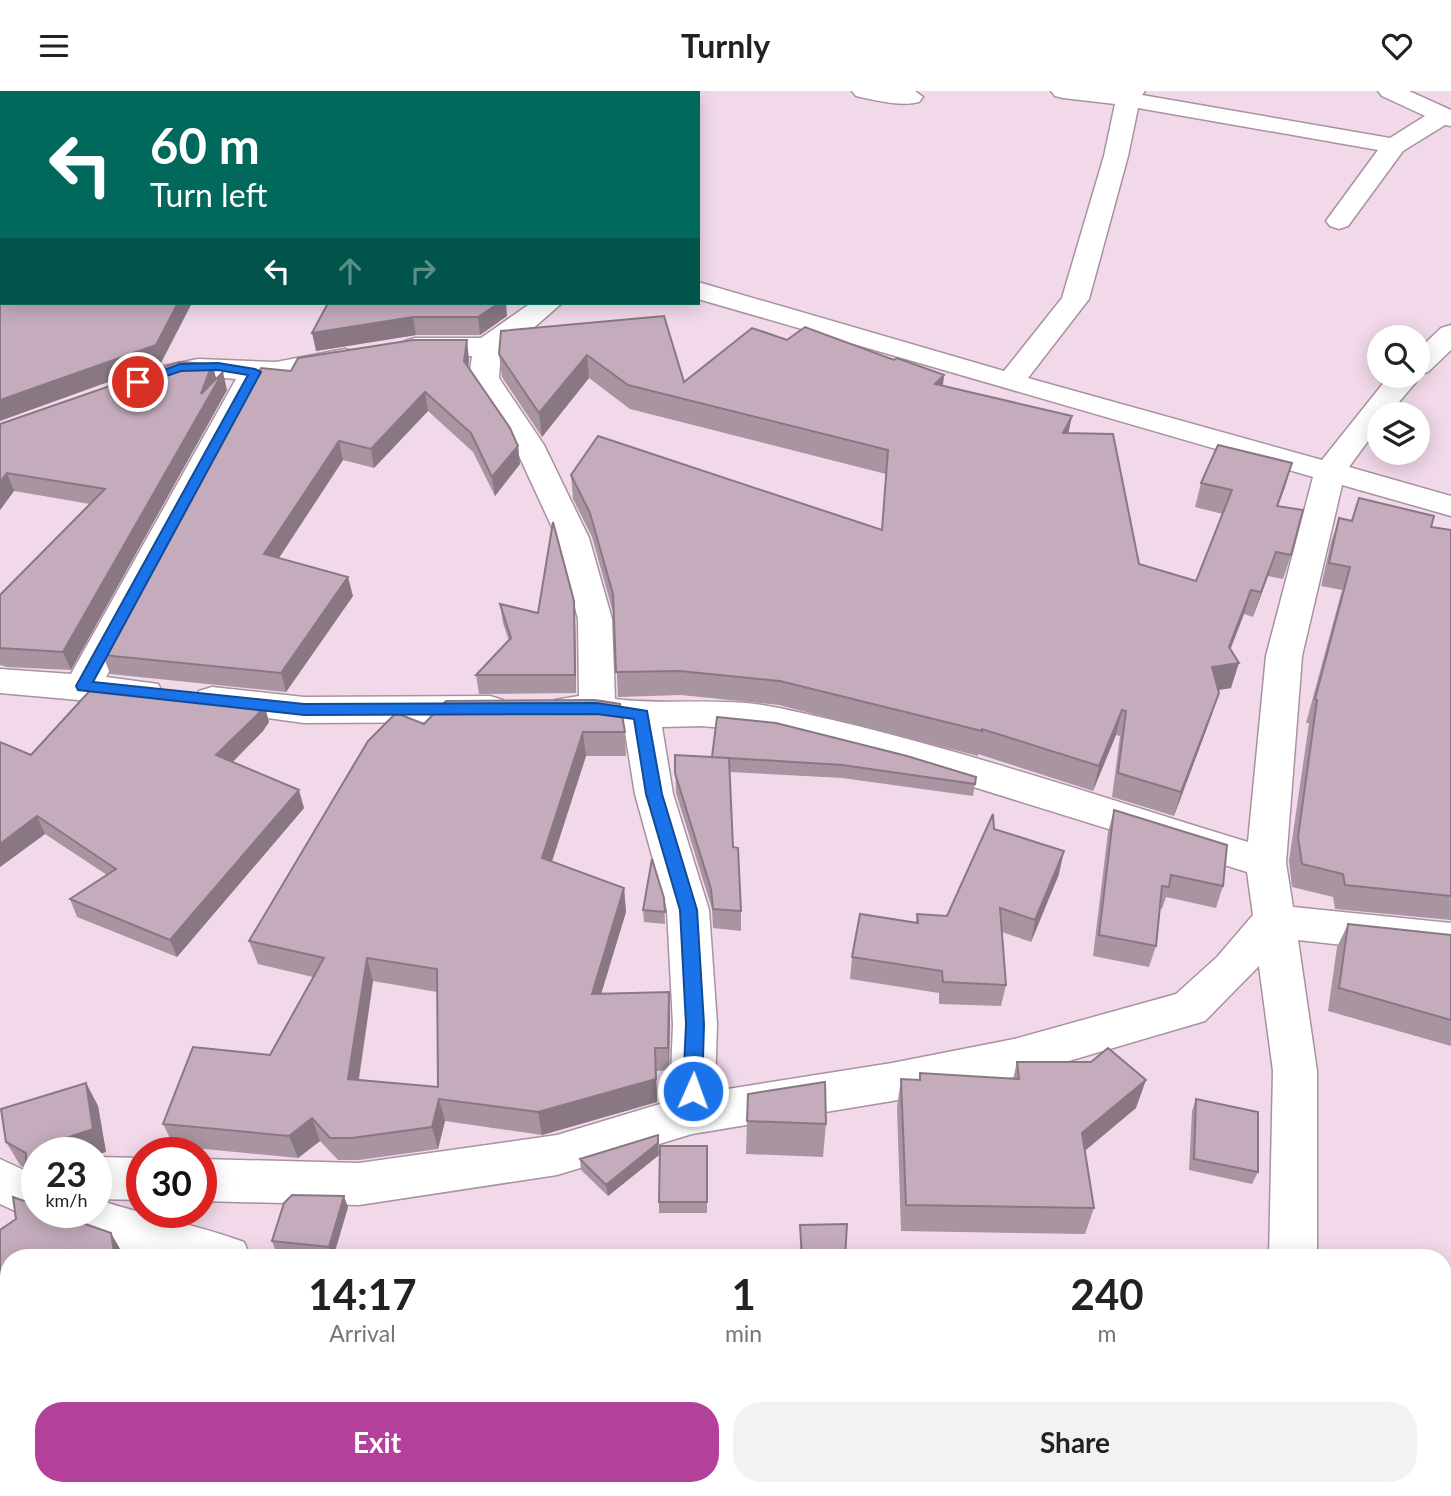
<!DOCTYPE html>
<html lang="en">
<head>
<meta charset="utf-8">
<style>
  body { margin:0; font-family:Lato,sans-serif; background:#f2f2f2; color:#222; height:100vh; display:flex; flex-direction:column; font-size:26px; white-space:nowrap }
  * { box-sizing:border-box; margin:0 }
  p { font-size:23px; color:#767676 }
  .icon { flex:none; width:38px; height:38px; fill:none; stroke:currentColor; stroke-width:2; stroke-linecap:round; stroke-linejoin:round }
  .map { position:relative; flex:1; overflow:hidden }
  .sheet { position:absolute; left:0px; top:1158px; width:1452px; height:247px; display:flex; flex-direction:column; background:#fff; border-radius:28px 28px 0 0; box-shadow:0 4px 18px #0003 }
  .sheet>* { flex:none }
  .hud { position:absolute; left:0px; top:0px; width:700px; height:214px; box-shadow:0 4px 18px #0003; background:#00695c; color:#fff; overflow:hidden }
  .buttons { position:absolute; left:1367px; top:234px; display:grid; gap:14px }
  .buttons a { display:grid; place-items:center; width:63px; height:63px; border-radius:50%; background:#fff; box-shadow:0 4px 18px #0003; font-size:35px }
  .speed { position:absolute; left:21px; top:1046px; display:flex; gap:14px; font-size:35px; font-weight:700; text-align:center }
  .speed>* { display:grid; place-content:center; width:91px; height:91px; border-radius:50%; background:#fff; box-shadow:0 4px 18px #0003; line-height:1 }
  .speed small { font-size:18px; font-weight:400 }
  .speed .limit { border:10px solid #d22; background:#fff; color:#111 }
  .pin { position:absolute; display:grid; place-items:center; width:60px; height:60px; color:#fff; margin:-30px; border:4px solid #fff; border-radius:50%; box-shadow:0 2px 7px #0007 }
  .me { position:absolute; width:77px; margin:-38px; rotate:2deg; stroke-linejoin:round; filter:drop-shadow(0 0 5px #0008) }
  .turn { display:flex; align-items:center; gap:24px; height:147px; padding:0 35px; font-size:32px }
  .turn .icon { width:91px; height:91px; stroke-width:2.5 }
  .turn b { display:block; font-size:49px; line-height:60px }
  .lanes { display:flex; align-items:center; height:66px; padding:0 35px; background:#0003; justify-content:center; gap:35px; direction:ltr }
  .lanes .off { opacity:.35 }
  .eta { display:flex; justify-content:space-evenly; align-items:center; height:119px; text-align:center }
  .eta b { font-size:42px; font-weight:700; line-height:49px }
  .cta { display:flex; gap:14px; margin-top:auto; padding:14px 35px }
  .cta a { flex:1; height:80px; border-radius:28px; background:#b3409b; color:#fff; font-size:28px; font-weight:700; line-height:80px; text-align:center }
  .cta a+a { background:#f2f2f2; color:#222 }
  header { display:flex; justify-content:space-between; align-items:center; height:91px; padding:0 35px; background:#fff; font-size:32px; font-weight:700 }
  .map>svg:first-child { display:block }
  .lines { fill:none; stroke-linecap:round; stroke-linejoin:round }
  .minor-casing { stroke:#a892a1; stroke-width:3 }
  .minor { fill:#fff; fill-rule:evenodd }
  .wall { fill:#a994a2; fill-rule:evenodd }
  .shaded-wall { fill:#897884 }
  .building { fill:#c4acbc; stroke:#897884; stroke-width:2; fill-rule:evenodd }
  .route { fill:#1a73e8; stroke:#114b97; stroke-width:2 }
</style>
</head>
<body>
<header><svg class="icon" aria-label="menu" viewBox="0 0 24 24"><path d="M4 6h16M4 12h16M4 18h16"/></svg>Turnly<svg class="icon" aria-label="heart" viewBox="0 0 24 24"><path d="M12 20l-8-8c-3-5 5-10 8-4 3-6 11-1 8 4z"/></svg></header>
<div class="map">
<svg width="1451" height="1405" viewBox="0 0 1451 1405">
  <rect width="100%" height="100%" fill="#f1d9ea"/>
  <g class="lines">
    <g class="minor-casing">
      <path id="minor" d="M0,0H22L23,2H2V6Z
        M119,0H144L118,2Z
        M580,0H604V2H580Z
        M852,0H915L923,6L919,11C901,16 874,9 856,5Z
        M1051,0H1145L1142,4L1390,47L1425,25L1382,5L1378,0H1409L1451,19V35L1445,34L1403,60L1348,135L1339,138L1330,135L1326,130L1378,59L1138,17L1128,65L1089,208L1028,287L1322,369L1389,285H1418V259L1441,237L1451,234V259L1428,281L1420,283L1416,291L1388,324H1379V335L1349,376L1451,405V425L1342,394L1302,565L1286,772L1293,816L1451,832V866L1298,849L1317,980V1167H1269L1273,980L1259,875L1205,930L1014,986L892,1010L692,1043L557,1084L359,1114L201,1110V1068L359,1072L557,1044L670,1010L673,933L667,819L635,703L624,635L568,631L555,627L550,618L555,609L579,605L578,528L557,447L514,354L469,287L472,265H415L405,262L401,256L405,250L415,247H481L531,212H562L522,247L501,260L499,287L544,354L589,447L612,528L615,608C669,615 725,605 779,617C938,650 1093,704 1248,751L1266,565L1313,386L698,208V191L1004,280L1062,207L1104,65L1115,13L1063,7L1055,5ZM702,635L776,642L906,675L1247,781L1253,824L1217,866L1176,903L1014,948L892,972L715,1000L717,933L709,819L673,703L662,636Z
        M345,258L355,261L359,267L355,273L265,290L106,586L158,593L163,602L158,611L145,615L0,602V578L71,583L236,288L198,285L163,292L153,289L148,283L153,277L198,268L276,271Z
        M212,596L304,606L490,605L503,609L508,618L503,627L490,631L304,632L199,618L194,609L199,600Z
        M96,1066L142,1067V1109L96,1108Z
        M0,1068L37,1085V1122H96V1108C145,1125 196,1133 244,1151L251,1167H141L56,1137L51,1125L37,1130L0,1113Z
        M43,1396H97L95,1405H41Z
        M1269,1396H1323L1324,1405H1270Z"/>
    </g>
    <use href="#minor" class="minor"/>
  </g>
  <path class="wall" d="M328,212L507,225L480,244H416L316,260Z
    M501,240L684,291L787,249L894,269L944,284L943,295L1069,342L1139,473L1196,490L1223,423L1195,416L1201,392L1285,396L1278,415L1291,464L1283,488L1268,485L1253,526L1244,523L1230,558L1231,597L1218,599L1211,626L1174,725L1112,706L1120,645L1116,644L1093,700L978,663V665L779,614L681,604L618,606L614,525L592,446L573,408L571,384L882,439L886,383L630,318L589,287L542,346L502,286L499,263Z
    M469,268L468,276L518,355L520,373L495,405L473,361L428,320L374,377L343,369L279,467L353,505L286,601L110,583L103,564L291,280Z
    M212,273L216,288L227,299L71,579L7,576L0,574V504L90,413L14,400L0,419V333Z
    M1359,407L1431,436L1451,439V829L1335,818L1333,806L1292,796L1289,770L1309,632H1306L1342,499L1321,495L1331,451L1339,427L1351,430Z
    M500,513L538,522L575,528L576,602L479,603L476,584L509,550L503,532Z
    M264,613L269,631L263,640L233,671L304,717L177,866L77,826L70,808L107,784L45,743L0,776L31,664Z
    M776,632L976,686L973,705L842,687L730,681L733,756L741,820V840L713,837L712,818L676,702L675,664L712,666Z
    M424,633L625,641L626,665H586L552,771L624,797L626,821L601,903L670,924L669,979L656,980L657,1011L542,1044L445,1030L438,1058L359,1069H338L320,1050L298,1067L174,1055L163,1033L270,964L313,886L258,873L249,850ZM373,890L437,901L438,996L359,989Z
    M1114,719L1223,795L1216,817L1166,806L1162,818L1160,817L1156,855L1149,876L1093,865L1108,741Z
    M994,738L1059,783L1031,851L1002,841L1006,894L1001,915L939,913V902L850,888L852,866L916,832L917,823L947,825Z
    M664,807L665,833L644,831L643,819Z
    M1348,833L1451,844V955L1328,920L1337,856Z
    M1017,971L1136,1017L1085,1060L1094,1117L1085,1143L901,1140L897,1016L901,988L919,989L920,982L1013,988Z
    M86,992L98,1015L106,1061L37,1062V1122L123,1163L16,1128L24,1110L32,1107L26,1097V1078L20,1074L6,1051Z
    M1196,1008L1258,1081L1252,1093L1189,1079L1192,1020Z
    M747,1030L826,1033L823,1066L746,1063Z
    M658,1044L659,1064L608,1105L581,1079L580,1068Z
    M707,1055V1122H659V1111Z
    M348,1116L333,1167L276,1161L272,1150Z
    M800,1134L845,1167H801L800,1145Z
    M682,1396H920L918,1405H683Z
    M1353,1396H1444L1451,1405H1356Z"/>
  <path class="shaded-wall" d="M178,212H192L161,272L0,330V309Z
    M499,212H506L507,225L480,244L478,226Z
    M413,226L416,244L316,260L312,242Z
    M467,249L469,268L467,288L464,270Z
    M587,264L589,287L542,346L539,322Z
    M212,273L217,290L223,281L227,299L71,579L63,561L201,303Z
    M944,284L941,308L935,293Z
    M425,301L428,320L374,377L371,358Z
    M1072,325L1067,349L1063,342Z
    M339,350L343,369L269,482L264,463Z
    M518,355L520,373L495,405L492,386Z
    M1292,372L1285,396L1269,439L1277,415Z
    M7,382L14,400L0,419V391Z
    M1276,461L1268,485L1253,526L1261,501Z
    M348,486L353,505L286,601L281,582Z
    M1251,499L1244,523L1224,575L1239,572L1231,597L1205,601L1212,576L1229,556Z
    M574,510L575,528L576,602L575,584Z
    M1219,602L1211,626L1174,725L1181,701Z
    M264,613L269,631L263,640L222,681L216,664Z
    M1122,619L1116,644L1093,700L1099,675Z
    M583,641L586,665L545,791L542,767Z
    M299,699L304,717L177,866L170,849Z
    M37,725L45,743L0,776V753Z
    M1064,760L1059,783L1031,851L1035,829Z
    M624,797L626,821L594,926L592,903Z
    M367,867L373,890L355,1011L348,988Z
    M669,901L670,924L669,979L668,957Z
    M655,957L657,1011L542,1044L538,1021Z
    M1146,989L1136,1017L1073,1069L1082,1042Z
    M86,992L98,1015L106,1061L96,1064V1062H68L60,1049Z
    M439,1008L445,1030L438,1058L432,1036Z
    M312,1027L320,1050L298,1067L289,1045Z
    M658,1052L659,1064L608,1105L606,1094Z
    M344,1105L348,1116L333,1167L329,1156Z
    M111,1142L123,1163L124,1167H115Z
    M349,1396H363L360,1405H346Z"/>
  <path class="building" d="M0,57L2,58V212H178L156,254L0,309Z
    M328,212H499L478,226H413L312,242Z
    M664,225L684,291L752,237L787,249L805,236L894,269L897,267L944,284L935,293L1072,325L1063,342L1113,343L1139,473L1196,490L1232,399L1201,392L1218,354L1292,372L1277,415L1303,419L1291,464L1276,461L1261,501L1251,499L1229,556L1239,572L1212,576L1219,602L1181,701L1118,682L1126,620L1122,619L1099,675L982,638V640L780,590L680,580L616,581L613,503L590,422L571,384L598,345L882,439L888,359L628,294L587,264L539,322L499,263L501,240Z
    M413,249H467L464,270L510,337L518,355L492,386L471,342L425,301L371,358L339,350L264,463L348,486L281,582L103,564L261,277L291,280L298,267Z
    M179,271L212,273L201,303L223,281L63,561L0,557V504L105,398L7,382L0,391V333Z
    M1359,407L1434,425L1431,436L1451,439V805L1345,794L1343,783L1302,773L1298,746L1317,609L1315,608L1350,476L1329,472L1339,427L1352,430Z
    M553,431L574,510L575,584H476L511,547L500,513L538,522Z
    M95,594L264,613L258,623L216,664L299,699L170,849L70,808L116,778L37,725L0,753V651L31,664Z
    M595,609L620,613L625,641H583L542,767L624,797L592,903L669,901L668,957H655L656,988L538,1021L439,1008L432,1036L352,1047H330L312,1027L289,1045L163,1033L193,956L270,964L324,867L249,850L368,650L396,622L424,633L446,610ZM367,867L437,878L438,996L348,988Z
    M717,626L776,632L907,665L976,686L975,693L842,674L712,666Z
    M675,664L729,667L733,756L738,757L741,820L713,818L711,798L675,682Z
    M1114,719L1227,754L1223,795L1171,784L1169,796L1162,795L1156,855L1099,844Z
    M993,723L994,738L1064,760L1035,829L1000,817L1006,894L943,891L942,880L852,866L860,823L918,832L917,823L947,825Z
    M652,768L664,807L665,821L643,819Z
    M1348,833L1451,844V929L1339,897Z
    M1108,957L1146,989L1082,1042L1094,1117L906,1114L901,988L920,989V982L1019,988L1017,971H1091Z
    M825,991L826,1033L747,1030L748,1003Z
    M86,992L93,1038L60,1049L71,1062H37V1097H26V1062L6,1051L1,1018Z
    M1196,1008L1258,1021V1081L1194,1068Z
    M658,1044V1052L606,1094L580,1068Z
    M660,1055H707V1111H659Z
    M292,1104L344,1105L329,1156L272,1150L284,1112Z
    M13,1106L24,1110L36,1106L37,1122H54L111,1142L115,1167H9V1252L0,1241V1139L16,1128Z
    M847,1133L845,1167H802L800,1134Z
    M1444,1268L1451,1269V1405H1382L1379,1396H1444Z
    M0,1396L26,1405H0Z
    M182,1396H349L346,1405H176Z
    M728,1396H920L918,1405H725Z"/>
  <path class="route" d="M218,272L255,278L261,281L93,591L304,613L597,612L647,620L662,703L697,819L704,933L702,1000L699,1006L693,1008L686,1006L683,1000L686,933L680,819L646,703L634,628L597,623L304,624L78,599L76,595L248,284L218,279L181,280L138,295L132,291L180,273Z"/>
</svg>
<div class="buttons">
<a><svg class="icon" aria-label="search" viewBox="0 0 24 24"><circle cx="10" cy="10" r="6"/><path d="M15 15l6 6"/></svg></a>
<a><svg class="icon" aria-label="layers" viewBox="0 0 24 24"><path d="M12 4l9 5-9 5-9-5zM3 14l9 5 9-5"/></svg></a>
</div>
<div class="speed"><div>23<small>km/h</small></div><div class="limit">30</div></div>
<div class="pin" style="left:138px;top:291px;background:#d93025"><svg class="icon" aria-label="arrive" viewBox="0 0 24 24"><path d="M6 21V4h12l-3 4 3 4H6"/></svg></div>
<svg class="me" style="left:693px;top:1000px" viewBox="-20 -20 40 40"><circle r="17" fill="#1a73e8" stroke="#fff" stroke-width="3"/><path d="M0-11L8 9 0 5-8 9z" fill="#fff"/></svg>
<div class="hud">
<div class="turn"><svg class="icon" aria-label="left" viewBox="0 0 24 24"><path d="M17 20v-9H6M10 6l-5 5 5 5"/></svg><div><b>60 m</b>Turn left</div></div>
<div class="lanes"><svg class="icon" aria-label="left" viewBox="0 0 24 24"><path d="M17 20v-9H6M10 6l-5 5 5 5"/></svg><svg class="icon off" aria-label="ahead" viewBox="0 0 24 24"><path d="M12 20V5M6 11l6-6 6 6"/></svg><svg class="icon off" aria-label="right" viewBox="0 0 24 24"><path d="M7 20v-9h11M14 6l5 5-5 5"/></svg></div>
</div>
<section class="sheet">
<div class="eta">
<div><b>14:17</b><p>Arrival</p></div>
<div><b>1</b><p>min</p></div>
<div><b>240</b><p>m</p></div>
</div>
<div class="cta"><a>Exit</a><a>Share</a></div>
</section>
</div>
</body>
</html>
